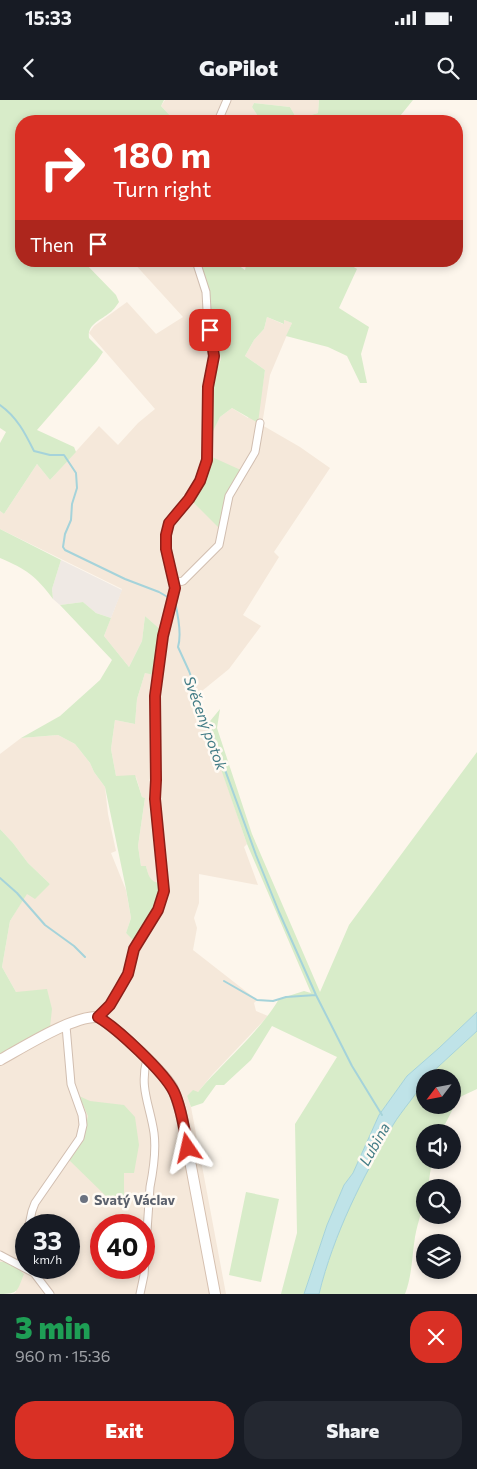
<!DOCTYPE html>
<html lang="en">
<head>
<meta charset="utf-8">
<style>
  body { margin:0; font-family:Commissioner,sans-serif; background:#242831; color:#f1f3f6; height:100vh; display:flex; flex-direction:column; font-size:19px; white-space:nowrap }
  * { box-sizing:border-box; margin:0 }
  p { font-size:16px; color:#9ea1a6 }
  .icon { flex:none; width:28px; height:28px; fill:none; stroke:currentColor; stroke-width:2; stroke-linecap:round; stroke-linejoin:round }
  .map { position:relative; height:1194px; overflow:hidden }
  .drawer { display:flex; flex-direction:column; background:#171b24; flex:1 }
  .drawer>* { flex:none }
  .top-card { position:absolute; left:15px; top:15px; width:448px; height:152px; border-radius:20px; box-shadow:0 2px 8px #0003; background:#d93025; color:#fff; overflow:hidden }
  .needle { width:32px; rotate:238deg }
  .fabs { position:absolute; left:416px; top:969px; display:grid; gap:10px }
  .fabs a { display:grid; place-items:center; width:45px; height:45px; border-radius:50%; background:#171b24; box-shadow:0 2px 8px #0003; font-size:25px }
  .speed { position:absolute; left:15px; top:1114px; display:flex; gap:10px; font-size:25px; font-weight:700; text-align:center }
  .speed>* { display:grid; place-content:center; width:65px; height:65px; border-radius:50%; background:#171b24; box-shadow:0 2px 8px #0003; line-height:1 }
  .speed small { font-size:12px; font-weight:400 }
  .speed .limit { border:8px solid #d22; background:#fff; color:#111 }
  .pin { position:absolute; display:grid; place-items:center; width:42px; height:42px; color:#fff; margin:-21px; border-radius:10px; box-shadow:0 2px 8px #0006 }
  .me { position:absolute; width:55px; margin:-28px; rotate:349deg; stroke-linejoin:round; filter:drop-shadow(0 0 4px #0008) }
  .turn { display:flex; align-items:center; gap:18px; height:105px; padding:0 15px; font-size:22px }
  .turn .icon { width:65px; height:65px; stroke-width:2.5 }
  .turn b { display:block; font-size:35px; line-height:42px }
  .then { display:flex; align-items:center; height:48px; padding:0 15px; background:#0003; gap:10px; font-size:19px }
  .round { display:grid; place-items:center; flex:none; width:52px; height:52px; border-radius:20px; background:#242831 }
  .headline { display:flex; align-items:center; justify-content:space-between; height:85px; padding:0 15px }
  h1 { font-size:30px; font-weight:800; line-height:38px; color:#1e9e55 }
  .button { display:flex; gap:10px; margin-top:auto; padding:10px 15px }
  .button a { flex:1; height:58px; border-radius:20px; background:#d93025; color:#fff; font-size:20px; font-weight:800; line-height:58px; text-align:center }
  .button a+a { background:#242831; color:#f1f3f6 }
  .status { display:flex; justify-content:space-between; align-items:center; height:35px; padding:0 25px; background:#171b24; direction:ltr }
  .status svg { height:14px; fill:currentColor }
  header { display:flex; justify-content:space-between; align-items:center; height:65px; padding:0 15px; background:#171b24; font-size:22px; font-weight:800 }
  .map>svg:first-child { display:block }
  .residential { fill:#f5e8da; fill-rule:evenodd }
  .industrial { fill:#efe9e4 }
  .green { fill:#d8ecc9 }
  .water { fill:#bfe3e8; stroke:#a5d3da }
  .lines { fill:none; stroke-linecap:round; stroke-linejoin:round }
  .stream { stroke:#a5d3da; stroke-width:2 }
  .street-casing { stroke:#d1beb0; stroke-width:9 }
  .secondary-casing { stroke:#d6c0b0; stroke-width:12 }
  .street { stroke:#fff; stroke-width:7 }
  .secondary { stroke:#fff; stroke-width:10 }
  .route-casing { stroke:#8d1f18; stroke-width:12 }
  .route { stroke:#d93025; stroke-width:9 }
  .worship-dot { fill:#6b7280; stroke:#fffaf3; stroke-width:2 }
  .labels { text-anchor:middle; dominant-baseline:central; stroke-width:5; stroke-linejoin:round; paint-order:stroke }
  .worship-label { font-size:14px; font-weight:bold; fill:#5b616d; stroke:#fffaf3; text-anchor:start }
  .water-label { font-size:15px; font-style:italic; fill:#437c86; stroke:#fffaf3 }
</style>
</head>
<body>
<div class="status"><b>15:33</b><svg viewBox="0 0 49 12"><path d="M0 12V9h3v3zM5 12V6h3v6zM10 12V3h3v9zM15 12V0h3v12zM26 1h20v11H26zM47 4h2v5h-2z"/></svg></div>
<header><svg class="icon" aria-label="back" viewBox="0 0 24 24"><path d="M15 5l-7 7 7 7"/></svg>GoPilot<svg class="icon" aria-label="search" viewBox="0 0 24 24"><circle cx="10" cy="10" r="6"/><path d="M15 15l6 6"/></svg></header>
<div class="map">
<svg width="477" height="1194" viewBox="0 0 477 1194">
  <rect width="100%" height="100%" fill="#fdf6ec"/>
  <path class="residential" d="M165,0H319L318,13L297,19L290,7L254,3L252,7L261,21H175L161,6Z
    M132,161H197L208,188L212,223L221,259L210,287L213,330L220,317L232,308L248,318L262,290L265,270L245,256L254,240L264,229L267,217L283,224L284,220L292,223L270,275L262,325L300,347L330,368L274,452L279,457L243,515L261,526L229,569L197,595L196,605L207,627L247,744L244,747L258,785L199,774V803L194,818L197,828L193,850L257,900L254,903L256,911L268,916L212,975L198,992L187,996L191,1007L226,1194H13L16,1192L10,1161L0,1162V955L16,892L2,867L10,821L27,793L50,784L28,763L13,743L0,729V654L21,638L58,635L75,644L90,663L94,672L105,687L108,714L116,751L111,753L126,790L131,818L126,833L133,839L158,800L160,784L155,783L151,780L148,774L146,766H141L138,746L145,698L142,697L136,677L116,676L111,649L115,620L135,624L137,599L145,573L154,574L161,530L145,516L142,541L129,567L104,536L122,489L0,429V411L4,414L37,364L50,380L99,326L118,345L138,323L155,309L89,233L94,226L127,202L156,234L183,217ZM26,1125H69V1168H26ZM101,1125H144V1168H101Z"/>
  <path class="industrial" d="M61,460L122,490L111,518L96,513L83,502L60,505L53,499L52,489Z"/>
  <path class="green" d="M0,0H164L161,6L175,21H21V161H83L116,195L119,202C116,206 113,211 108,214C99,221 87,225 89,238L103,252L97,261L37,330L74,347L76,352L50,380L37,364L4,414L0,411V343L6,332L0,328Z
    M319,0H413L396,21H261L252,7L254,3L290,7L297,19L318,13Z
    M197,161H232L245,170L247,161H344L357,169L339,208L369,227L361,254L367,283H360L347,256L328,247L286,236L292,223L284,220V224L267,217L264,229L254,240L245,256L265,270L258,323L232,308L220,317L213,331L210,287L221,259L212,223L208,188Z
    M212,357L243,371L227,397L220,429L193,402Z
    M0,429L61,460L52,489L53,499C36,476 26,469 0,458Z
    M83,502L96,513L111,518L104,536L129,567L142,541L145,516L161,530L154,575L145,573L137,599L135,624L115,620L111,649L116,676L135,675L142,697L145,698L138,746L141,766H146C148,774 150,783 160,783C158,809 149,820 133,840L126,833L131,818L126,789L105,687L94,672L90,663L75,644L58,635L21,638L60,616L100,580L112,560L60,505Z
    M220,609L217,628L252,734L320,892L349,825L477,652V912L439,948L407,976L379,1015L353,1073L344,1085L327,1125L304,1194H281L297,1133L295,1024L337,957L272,926L251,960L224,985H216L203,1003L191,1007L187,996L193,990L198,992C224,961 258,934 279,899L304,891L311,893L247,744L206,626Z
    M0,729L13,743L28,763L50,784L35,799L27,794L10,821L2,867L16,892L47,889L52,909L50,927L0,955Z
    M477,931V989L462,996L458,999L441,1032H425V1060H432L428,1087L425,1088C425,1105 418,1120 415,1137C412,1156 412,1176 405,1194H319C333,1137 359,1084 388,1033C399,1015 410,994 425,980V1005H452V978L427,977Z
    M79,996L90,1001L124,1005L135,1017L139,1045L134,1073H124V1102L110,1100L68,1059L82,1040L88,1016Z
    M246,1092L279,1099L261,1182L229,1175Z
    M10,1161L24,1174C17,1191 19,1194 0,1194V1162Z"/>
  <path class="water" d="M477,912V931L427,977L425,978C419,992 402,1010 393,1025C362,1079 334,1133 319,1194H304L327,1125L344,1085L353,1073L379,1015L407,976L439,948Z"/>
  <g class="lines">
    <path class="stream" d="M0,305C17,317 25,333 34,351L50,355H64L76,373L77,388L72,404L71,420L65,434L63,447L65,450L125,479L159,492L171,499
      M175,502C178,515 182,534 178,547L189,571L256,755L279,812L316,895L352,966L382,1015
      M0,778L17,793L45,825L74,846L85,857
      M224,881L257,900L273,901L286,897L316,895"/>
    <g class="street-casing">
      <path id="street" d="M218,21L227,0
        M175,483L183,481L219,445L229,396L255,352L260,323
        M98,917L115,898L126,878L134,849L158,810L164,791L155,699L156,680L155,596L163,536L175,488L166,449V435L169,423L189,399L205,368L208,352V287L214,256L207,210L206,192L196,161
        M29,1125L32,1111L35,1103L80,1038L83,1025L82,1015L71,984L66,926
        M0,1155L34,1173L50,1194
        M140,1194L144,1175L150,1087C153,1072 156,1048 154,1033C150,1005 139,988 147,959"/>
    </g>
    <g class="secondary-casing">
      <path id="secondary" d="M0,960C22,948 74,915 98,917C116,928 161,969 172,987C176,995 178,1004 181,1013L215,1194"/>
    </g>
    <use href="#street" class="street"/>
    <use href="#secondary" class="secondary"/>
  </g>
  <g class="lines">
    <g class="route-casing">
      <path id="route" d="M188,1048C184,1030 182,1009 174,992C165,973 117,928 98,917L110,905L120,888L128,874L134,849L158,810L164,791L155,699L156,680L155,596L163,536L175,488L166,449V435L169,423L189,399L200,381L207,360L208,287L214,256L210,230"/>
    </g>
    <use href="#route" class="route"/>
  </g>
  <circle class="worship-dot" cx="84" cy="1099" r="5"/>
  <g class="labels">
    <g class="worship-label">
      <text x="94" y="1099">Svatý Václav</text>
    </g>
    <g class="water-label">
      <text transform="translate(206 623) rotate(70)">Svěcený potok</text>
      <text transform="translate(374 1044) rotate(-61)">Lubina</text>
    </g>
  </g>
</svg>
<div class="fabs">
<a><svg class="needle" viewBox="-14 -14 28 28"><path d="M0-13l5 13h-10z" fill="#e53935"/><path d="M0 13l5-13h-10z" fill="#9ea1a6"/></svg></a>
<a><svg class="icon" aria-label="sound" viewBox="0 0 24 24"><path d="M4 9h4l5-4v14l-5-4H4zM17 9q2 3 0 6"/></svg></a>
<a><svg class="icon" aria-label="search" viewBox="0 0 24 24"><circle cx="10" cy="10" r="6"/><path d="M15 15l6 6"/></svg></a>
<a><svg class="icon" aria-label="layers" viewBox="0 0 24 24"><path d="M12 4l9 5-9 5-9-5zM3 14l9 5 9-5"/></svg></a>
</div>
<div class="speed"><div>33<small>km/h</small></div><div class="limit">40</div></div>
<div class="pin" style="left:210px;top:230px;background:#d93025"><svg class="icon" aria-label="arrive" viewBox="0 0 24 24"><path d="M6 21V4h12l-3 4 3 4H6"/></svg></div>
<svg class="me" style="left:188px;top:1048px" viewBox="-20 -20 40 40"><path d="M0-17L14 15 0 8-14 15z" fill="#d93025" stroke="#fff" stroke-width="4"/></svg>
<div class="top-card">
<div class="turn"><svg class="icon" aria-label="right" viewBox="0 0 24 24"><path d="M7 20v-9h11M14 6l5 5-5 5"/></svg><div><b>180 m</b>Turn right</div></div>
<div class="then">Then<svg class="icon" aria-label="arrive" viewBox="0 0 24 24"><path d="M6 21V4h12l-3 4 3 4H6"/></svg></div>
</div>
</div>
<section class="drawer">
<div class="headline"><div><h1>3 min</h1><p>960 m · 15:36</p></div><a class="round" style="background:#d93025;color:#fff"><svg class="icon" aria-label="close" viewBox="0 0 24 24"><path d="M6 6l12 12M18 6L6 18"/></svg></a></div>
<div class="button"><a>Exit</a><a>Share</a></div>
</section>
</body>
</html>
